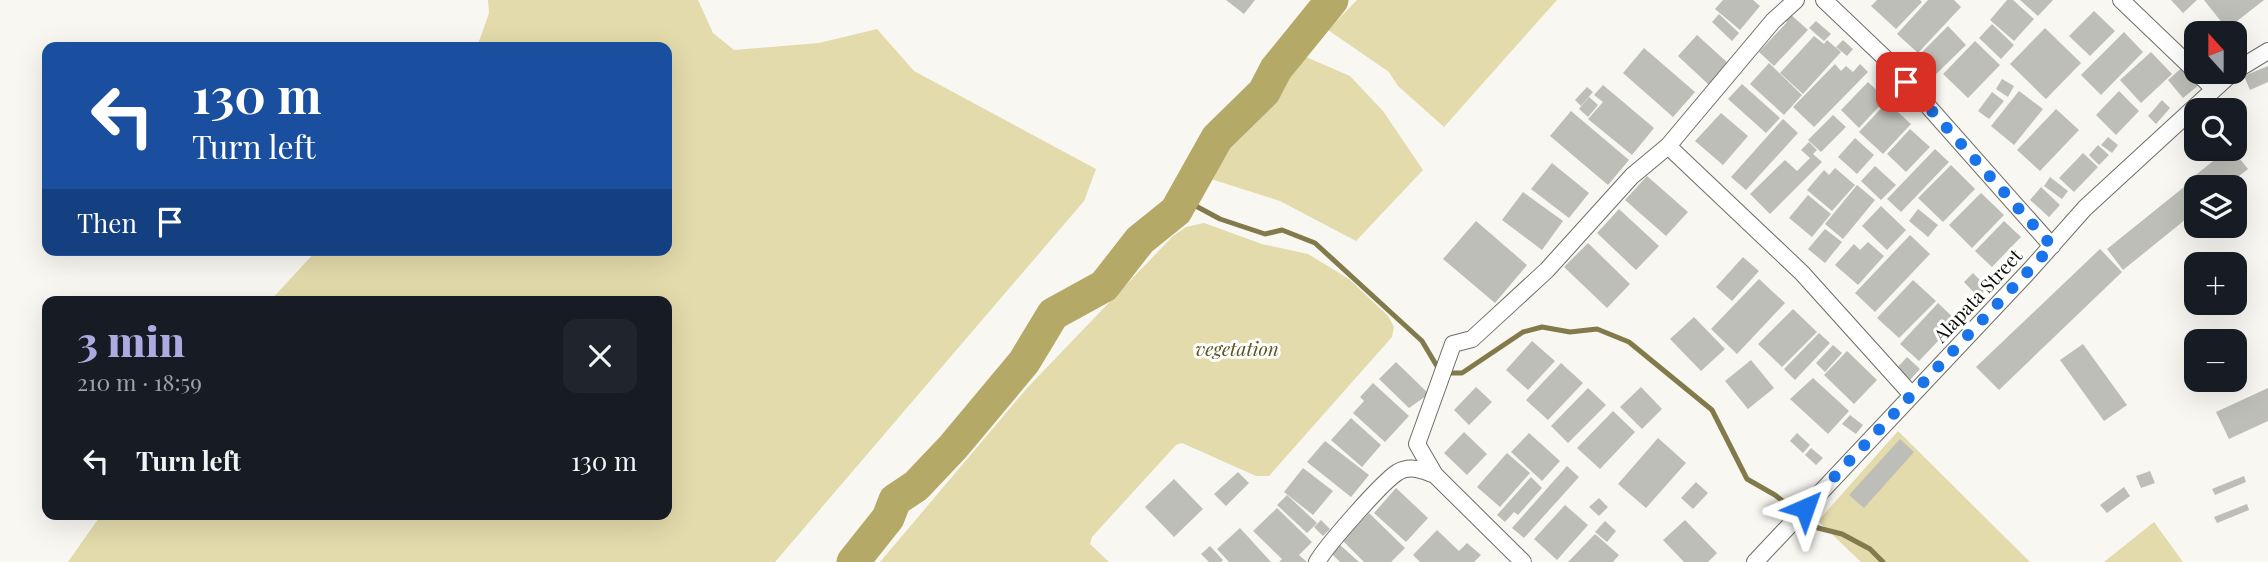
<!DOCTYPE html>
<html lang="en">
<head>
<meta charset="utf-8">
<style>
  body { margin:0; font-family:"Playfair Display",serif; background:#20242c; color:#f1f3f6; height:100vh; display:flex; flex-direction:column; font-size:26px; white-space:nowrap }
  * { box-sizing:border-box; margin:0 }
  p { font-size:23px; color:#9ea1a6 }
  .icon { flex:none; width:38px; height:38px; fill:none; stroke:currentColor; stroke-width:2; stroke-linecap:round; stroke-linejoin:round }
  .map { position:relative; flex:1; overflow:hidden }
  .side { position:absolute; left:42px; top:296px; width:630px; height:224px; display:flex; flex-direction:column; background:#171b24; border-radius:14px; box-shadow:0 7px 28px #0002 }
  .side>* { flex:none }
  .banner { position:absolute; left:42px; top:42px; width:630px; height:214px; border-radius:14px; box-shadow:0 7px 28px #0002; background:#1a4fa0; color:#fff; overflow:hidden }
  .needle { width:46px; rotate:339deg }
  .controls { position:absolute; left:2184px; top:21px; display:grid; gap:14px }
  .controls a { display:grid; place-items:center; width:63px; height:63px; border-radius:14px; background:#171b24; box-shadow:0 7px 28px #0002; font-size:35px }
  .pin { position:absolute; display:grid; place-items:center; width:60px; height:60px; color:#fff; margin:-30px; border-radius:14px; box-shadow:0 4px 10px #0006 }
  .me { position:absolute; width:77px; margin:-38px; rotate:43deg; stroke-linejoin:round; filter:drop-shadow(0 0 5px #0008) }
  .turn { display:flex; align-items:center; gap:24px; height:147px; padding:0 35px; font-size:32px }
  .turn .icon { width:91px; height:91px; stroke-width:2.5 }
  .turn b { display:block; font-size:49px; line-height:60px }
  .then { display:flex; align-items:center; height:66px; padding:0 35px; background:#0003; gap:14px; font-size:26px }
  .round { display:grid; place-items:center; flex:none; width:74px; height:74px; border-radius:14px; background:#20242c }
  .overview { display:flex; align-items:center; justify-content:space-between; height:119px; padding:0 35px }
  h1 { font-size:42px; font-weight:800; line-height:52px; color:#acaae1 }
  ul { padding:0; list-style:none }
  li { display:flex; align-items:center; gap:21px; height:91px; padding:0 35px }
  li div { flex:1 }
  li b { display:block; font-size:26px }
  li em { font-style:normal }
  .map>svg:first-child { display:block }
  .green { fill:#e3dbab }
  .lines { fill:none; stroke-linecap:round; stroke-linejoin:round }
  .stream { stroke:#827a4b; stroke-width:5 }
  .river { stroke:#b4a967; stroke-width:33 }
  .building { fill:#bebeb8 }
  .minor-casing { stroke:#6e6e69; stroke-width:18 }
  .minor { stroke:#fff; stroke-width:16 }
  .route { stroke:#1a73e8; stroke-width:12; stroke-dasharray:0 21.6 }
  .labels { text-anchor:middle; dominant-baseline:central; stroke-width:6; stroke-linejoin:round; paint-order:stroke }
  .street-label { font-size:19px; fill:#0d0d0b; stroke:#fffffe }
  .park-label { font-size:19px; font-style:italic; fill:#5b5321; stroke:#fffffe }
</style>
</head>
<body>
<div class="map">
<svg width="2268" height="562" viewBox="0 0 2268 562">
  <rect width="100%" height="100%" fill="#f8f7f2"/>
  <path class="green" d="M488,0H698L713,33L734,50L819,43L877,29L914,71L1096,169L1084,201L775,562H68L101,515L667,514V301H270L317,250H667V47H477L489,13Z
    M1357,0H1557L1444,127L1398,86L1389,72L1328,30Z
    M1299,54L1350,76L1383,111L1423,170L1356,241L1280,201L1208,178L1228,129Z
    M1204,223L1262,244L1308,254L1349,279L1388,316L1394,327L1392,337L1269,476H1256L1182,443L1176,445L1092,537L1090,544L1109,562H880L1028,387L1173,236L1186,227Z
    M1898,431L2030,562H1861L1818,521Z
    M2154,522L2183,562H2104Z"/>
  <g class="lines">
    <path class="stream" d="M1181,198L1220,219L1265,234L1282,230L1315,243L1422,341L1441,373H1462L1523,332L1542,327L1570,332L1597,329L1629,342L1712,410L1747,479L1775,495L1818,528L1842,534L1870,549L1883,562"/>
    <path class="river" d="M853,562L888,518L895,500L916,486L953,447L1024,362L1053,314L1104,286L1140,240L1176,211L1217,138L1264,92L1276,69L1332,0"/>
  </g>
  <path class="building" d="M1226,0H1255L1244,14Z
    M1723,0H1753L1760,6L1740,30L1715,9Z
    M1877,0H1920L1922,2L1896,29L1871,6Z
    M1928,0H1954L1961,7L1918,53L1897,34Z
    M2007,0H2013L2034,19L2014,41L1990,20Z
    M2020,0H2053L2038,16Z
    M2171,0H2197L2183,13Z
    M2204,0H2264L2227,29Z
    M2094,11L2115,31L2090,56L2069,36Z
    M1789,13L1808,30L1774,66L1759,52L1787,22L1783,19Z
    M1719,14L1739,33L1732,41L1712,22Z
    M1816,21L1831,34L1824,41L1809,28Z
    M1992,24L2014,45L2001,59L1979,38Z
    M1948,26L1966,45L1934,76L1916,58Z
    M2045,28L2081,63L2046,99L2010,64Z
    M2124,32L2143,52L2101,95L2081,75Z
    M1697,35L1729,64L1709,85L1678,56Z
    M1814,36L1824,44L1827,40L1841,52L1803,94L1780,73Z
    M1843,40L1853,49L1847,56L1836,47Z
    M1975,41L2000,65L1968,98L1943,74Z
    M1644,48L1695,92L1673,117L1623,73Z
    M2151,52L2172,74L2141,103L2120,80Z
    M1769,63L1802,95L1784,115L1750,84Z
    M1835,64L1841,71L1846,66L1853,72L1860,64L1868,72L1814,127L1793,107Z
    M2185,65L2200,84L2183,98L2168,80Z
    M2268,66V82L2250,90L2244,76Z
    M2002,79L2014,86L2008,97L1996,89Z
    M1893,81L1901,91L1891,100L1883,90Z
    M1868,82L1886,99L1859,128L1841,110Z
    M1742,84L1780,118L1766,133L1728,99Z
    M1603,85L1654,128L1632,155L1588,119L1603,102L1594,95Z
    M1587,87L1593,92L1581,106L1575,100Z
    M2019,91L2043,109L2014,145L1991,126Z
    M2119,91L2139,111L2116,135L2096,115Z
    M1992,92L2004,101L1989,119L1978,111Z
    M1589,97L1598,105L1588,117L1579,109Z
    M2162,100L2170,108L2156,124L2148,116Z
    M1887,102L1911,124L1883,154L1859,132Z
    M2056,109L2079,130L2040,171L2017,150Z
    M1571,111L1629,160L1608,185L1550,136Z
    M1721,113L1748,136L1723,165L1695,141Z
    M1833,115L1846,127L1821,152L1808,140Z
    M1783,119L1798,133L1746,190L1731,177Z
    M1910,129L1930,147L1906,172L1887,154Z
    M2108,137L2118,145L2112,153L2101,145Z
    M1855,138L1874,155L1857,174L1838,157Z
    M1809,142L1817,150L1813,154L1822,162L1770,214L1750,194L1785,160L1797,171L1810,158L1801,150Z
    M2098,145L2109,155L2099,165L2089,155Z
    M1935,149L1949,162L1901,212L1887,199Z
    M2228,149H2232L2248,169L2225,187H2196V194L2187,182Z
    M2083,153L2098,167L2074,192L2059,178Z
    M1552,163L1589,193L1569,218L1531,189Z
    M1951,165L1975,189L1943,222L1918,198Z
    M1875,166L1896,185L1881,200L1861,181Z
    M1835,168L1855,185L1832,211L1807,190L1824,170L1829,175Z
    M1647,176L1688,212L1666,236L1625,200Z
    M2050,177L2068,191L2062,199L2044,186Z
    M1857,185L1875,200L1843,239L1825,224Z
    M2041,187L2060,205L2049,217L2030,200Z
    M2184,187L2196,202V211L2123,270L2107,249Z
    M1523,192L1563,221L1542,250L1502,220Z
    M1981,193L2004,215L1972,248L1949,225Z
    M1808,195L1831,214L1812,237L1789,218Z
    M1881,206L1906,230L1887,250L1862,226Z
    M1619,209L1659,246L1636,270L1597,233Z
    M1918,209L1938,225L1928,237L1909,221Z
    M1476,221L1527,265L1495,303L1443,259Z
    M2004,221L2021,237L1992,267L1975,251Z
    M1825,229L1842,242L1825,263L1808,249Z
    M1910,235L1930,254L1875,312L1855,293Z
    M1868,242L1884,256L1858,285L1835,265L1854,244L1860,250Z
    M1588,243L1630,284L1607,308L1564,267Z
    M2100,249L2122,272L1999,390L1976,367Z
    M1743,257L1759,271L1732,301L1716,287Z
    M1973,273L1988,288L1978,297L1964,282Z
    M1759,279L1785,303L1737,354L1711,329Z
    M1913,280L1936,301L1899,338L1877,318Z
    M1938,303L1957,321L1919,361L1900,344Z
    M1793,309L1817,332L1782,367L1758,344Z
    M1694,317L1725,349L1701,371L1670,339Z
    M1819,333L1830,343L1795,380L1784,369Z
    M1532,341L1555,361L1528,390L1506,370Z
    M2083,344L2127,405L2104,421L2060,360Z
    M1833,345L1842,353L1825,372L1816,363Z
    M1847,351L1877,380L1854,404L1824,375Z
    M1907,357L1920,369L1909,381L1896,369Z
    M1751,360L1774,388L1748,409L1725,381Z
    M1396,362L1429,394L1409,408L1379,379Z
    M1561,363L1583,383L1548,420L1526,400Z
    M1813,378L1849,411L1828,434L1790,399Z
    M1373,383L1409,416L1385,442L1353,413L1364,401L1360,397Z
    M1476,387L1492,402L1469,425L1454,410Z
    M1641,387L1662,409L1642,429L1620,407Z
    M1588,388L1606,405L1568,443L1551,426Z
    M2268,388V421L2229,439L2216,412Z
    M1613,411L1635,432L1600,469L1577,448Z
    M1850,415L1863,425L1856,434L1842,424Z
    M1351,418L1381,445L1362,467L1331,440Z
    M1464,432L1487,454L1467,475L1444,453Z
    M1529,433L1560,461L1542,481L1511,452Z
    M1797,433L1810,445L1803,453L1790,441Z
    M1658,438L1686,463L1646,508L1618,484Z
    M1900,439L1914,452L1864,508L1849,495Z
    M1325,441L1369,475L1351,497L1307,462Z
    M1811,448L1823,458L1816,465L1805,455Z
    M1507,453L1530,473L1500,507L1477,487Z
    M1567,466L1579,477L1524,538L1512,528Z
    M1303,468L1333,491L1313,515L1284,492Z
    M2150,471L2155,483L2141,488L2136,476Z
    M1238,472L1249,483L1226,506L1214,494Z
    M2244,476L2246,482L2215,495L2212,489Z
    M1531,477L1542,488L1518,515L1514,512L1505,522L1497,515Z
    M1174,479L1203,509L1174,537L1145,507Z
    M1696,482L1708,493L1693,509L1681,498Z
    M2124,487L2130,496L2107,513L2100,505Z
    M1396,488L1428,518L1406,542L1374,513Z
    M1287,495L1317,523L1307,533L1277,505Z
    M1599,498L1608,507L1599,516L1589,507Z
    M2247,504L2249,510L2217,523L2214,517Z
    M1565,505L1588,525L1557,560L1534,539Z
    M1277,508L1312,542L1299,555L1307,562H1279L1282,559L1253,531Z
    M1369,513L1405,548L1391,562H1364L1342,540Z
    M1321,520L1330,529L1323,536L1314,527Z
    M1685,520L1717,553L1708,562H1684L1663,540Z
    M1605,521L1616,531L1607,542L1595,532Z
    M1240,528L1271,562H1229L1217,549Z
    M1437,530L1459,551L1467,543L1481,555L1474,562H1420L1413,555Z
    M1595,534L1619,555L1613,562H1568Z
    M1339,544L1359,562H1340L1331,553Z
    M1210,546L1223,560L1221,562H1209L1201,554Z"/>
  <g class="lines">
    <g class="minor-casing">
      <path id="minor" d="M1824,0L1888,61L2052,246
        M2121,0L2214,89
        M2235,71L2268,51
        M1668,146L1802,273L1912,395
        M1317,562C1327,545 1382,482 1398,472C1410,465 1423,470 1435,475
        M1523,562L1435,475L1417,444L1453,344L1472,339L1547,270L1632,176L1668,146L1773,21L1796,0
        M1755,562L2030,270L2085,208L2233,72"/>
    </g>
    <use href="#minor" class="minor"/>
  </g>
  <g class="lines">
    <path class="route" d="M1805,508L2052,246L1906,82"/>
  </g>
  <g class="labels">
    <g class="street-label">
      <text transform="translate(1977 295) rotate(-47)">Alapata Street</text>
    </g>
    <g class="park-label">
      <text x="1237" y="348">vegetation</text>
    </g>
  </g>
</svg>
<div class="controls">
<a><svg class="needle" viewBox="-14 -14 28 28"><path d="M0-13l5 13h-10z" fill="#e53935"/><path d="M0 13l5-13h-10z" fill="#9ea1a6"/></svg></a>
<a><svg class="icon" aria-label="search" viewBox="0 0 24 24"><circle cx="10" cy="10" r="6"/><path d="M15 15l6 6"/></svg></a>
<a><svg class="icon" aria-label="layers" viewBox="0 0 24 24"><path d="M12 4l9 5-9 5-9-5zM3 14l9 5 9-5"/></svg></a>
<a>+</a>
<a>−</a>
</div>
<div class="pin" style="left:1906px;top:82px;background:#d93025"><svg class="icon" aria-label="arrive" viewBox="0 0 24 24"><path d="M6 21V4h12l-3 4 3 4H6"/></svg></div>
<svg class="me" style="left:1805px;top:508px" viewBox="-20 -20 40 40"><path d="M0-17L14 15 0 8-14 15z" fill="#1a73e8" stroke="#fff" stroke-width="4"/></svg>
<div class="banner">
<div class="turn"><svg class="icon" aria-label="left" viewBox="0 0 24 24"><path d="M17 20v-9H6M10 6l-5 5 5 5"/></svg><div><b>130 m</b>Turn left</div></div>
<div class="then">Then<svg class="icon" aria-label="arrive" viewBox="0 0 24 24"><path d="M6 21V4h12l-3 4 3 4H6"/></svg></div>
</div>
<section class="side">
<div class="overview"><div><h1>3 min</h1><p>210 m · 18:59</p></div><a class="round"><svg class="icon" aria-label="close" viewBox="0 0 24 24"><path d="M6 6l12 12M18 6L6 18"/></svg></a></div>
<ul>
<li><svg class="icon" aria-label="left" viewBox="0 0 24 24"><path d="M17 20v-9H6M10 6l-5 5 5 5"/></svg><div><b>Turn left</b></div><em>130 m</em></li>
</ul>
</section>
</div>
</body>
</html>
